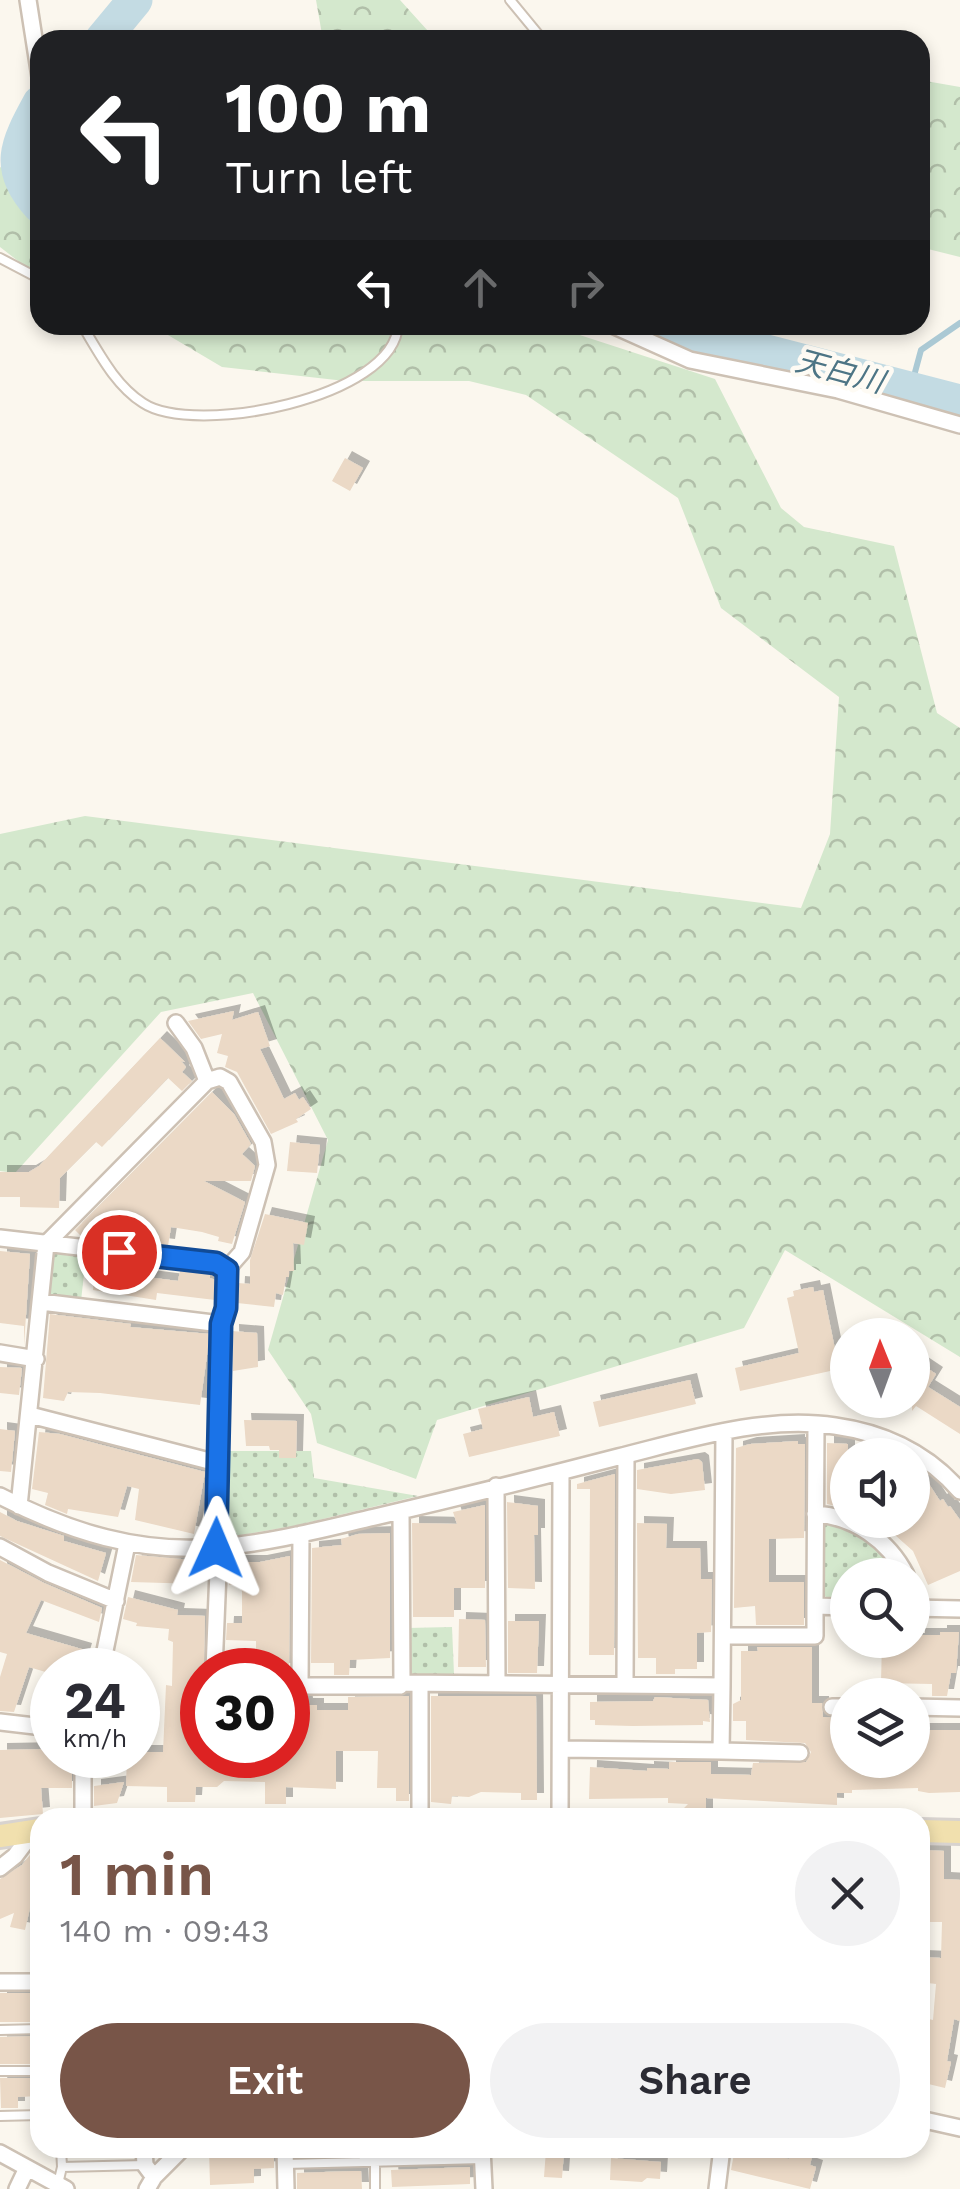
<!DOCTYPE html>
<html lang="en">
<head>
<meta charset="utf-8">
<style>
  body { margin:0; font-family:"Work Sans","Noto Sans JP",sans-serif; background:#f2f2f3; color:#2b2b33; height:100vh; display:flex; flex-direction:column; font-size:38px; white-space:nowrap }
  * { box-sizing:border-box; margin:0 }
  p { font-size:32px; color:#7c7c81 }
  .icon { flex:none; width:55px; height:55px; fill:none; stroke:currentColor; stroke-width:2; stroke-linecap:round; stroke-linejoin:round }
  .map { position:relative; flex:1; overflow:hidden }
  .side { position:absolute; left:30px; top:1808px; width:900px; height:350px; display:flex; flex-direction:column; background:#fff; border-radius:30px; box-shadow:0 5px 15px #0003 }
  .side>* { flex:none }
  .banner { position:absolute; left:30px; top:30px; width:900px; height:305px; border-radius:30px; box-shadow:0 5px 15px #0003; background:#202124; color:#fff; overflow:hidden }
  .needle { width:65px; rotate:359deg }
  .fabs { position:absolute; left:830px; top:1318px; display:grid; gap:20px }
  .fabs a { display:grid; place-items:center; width:100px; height:100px; border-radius:50%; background:#fff; box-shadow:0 5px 15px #0003; font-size:50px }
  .speed { position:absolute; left:30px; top:1648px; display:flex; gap:20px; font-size:50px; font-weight:700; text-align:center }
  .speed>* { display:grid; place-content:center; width:130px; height:130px; border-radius:50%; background:#fff; box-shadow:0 5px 15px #0003; line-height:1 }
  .speed small { font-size:25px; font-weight:400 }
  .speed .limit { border:15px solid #d22; background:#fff; color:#111 }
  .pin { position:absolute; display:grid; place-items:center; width:85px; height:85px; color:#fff; margin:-42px; border:5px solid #fff; border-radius:50%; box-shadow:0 2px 10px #0007 }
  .me { position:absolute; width:110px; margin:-55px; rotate:1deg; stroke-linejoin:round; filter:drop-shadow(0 0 8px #0008) }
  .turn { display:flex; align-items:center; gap:35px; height:210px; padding:0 30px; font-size:45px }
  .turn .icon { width:130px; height:130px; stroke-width:2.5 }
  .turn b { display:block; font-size:70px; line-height:85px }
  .lanes { display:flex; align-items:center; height:95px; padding:0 30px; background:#0003; justify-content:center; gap:50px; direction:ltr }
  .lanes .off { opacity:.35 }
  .round { display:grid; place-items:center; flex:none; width:105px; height:105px; border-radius:52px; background:#f2f2f3 }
  .summary { display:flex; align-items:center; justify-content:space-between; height:170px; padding:0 30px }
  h1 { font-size:60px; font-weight:600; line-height:75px; color:#785548 }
  .primary-button { display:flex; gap:20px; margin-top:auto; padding:20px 30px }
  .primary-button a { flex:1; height:115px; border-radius:60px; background:#785548; color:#fff; font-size:40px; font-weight:600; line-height:115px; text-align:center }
  .primary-button a+a { background:#f2f2f3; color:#2b2b33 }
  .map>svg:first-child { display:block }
  .forest { fill:url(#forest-crowns) }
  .park { fill:url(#park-dots) }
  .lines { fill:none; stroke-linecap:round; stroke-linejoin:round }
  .stream { stroke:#abc9d4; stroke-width:6 }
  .river { stroke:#c3dbe3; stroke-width:35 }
  .building { fill:#ebd9c6; filter:url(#shadow) }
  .service-casing { stroke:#cdc1b4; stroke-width:12 }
  .minor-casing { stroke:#cdc1b4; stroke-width:20 }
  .primary-casing { stroke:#d8d3cf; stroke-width:28 }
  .service { stroke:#fff; stroke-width:8 }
  .minor { stroke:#fff; stroke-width:15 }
  .primary { stroke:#f1e0ae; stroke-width:22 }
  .route-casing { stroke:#114b97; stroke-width:25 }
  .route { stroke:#1a73e8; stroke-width:18 }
  .labels { text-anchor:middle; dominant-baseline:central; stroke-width:9; stroke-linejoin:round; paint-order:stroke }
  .water-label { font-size:30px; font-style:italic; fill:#4d7585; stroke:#fefbf4 }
</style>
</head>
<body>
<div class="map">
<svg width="960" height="2189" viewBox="0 0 960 2189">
  <defs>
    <pattern id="forest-crowns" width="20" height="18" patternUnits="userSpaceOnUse" patternTransform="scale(2.5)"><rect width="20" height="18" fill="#d4e8cd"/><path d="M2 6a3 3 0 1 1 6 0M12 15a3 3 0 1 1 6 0" fill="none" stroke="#b1bfa9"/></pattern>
    <pattern id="park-dots" width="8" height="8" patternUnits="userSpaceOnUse" patternTransform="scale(2.5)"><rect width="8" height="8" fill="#d4e8cd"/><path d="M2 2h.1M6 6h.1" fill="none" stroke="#b1bfa9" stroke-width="1.8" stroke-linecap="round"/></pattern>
    <filter id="shadow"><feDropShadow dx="7" dy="-7" stdDeviation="0" flood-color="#0004"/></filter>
  </defs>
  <rect width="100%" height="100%" fill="#fbf7ee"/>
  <path class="forest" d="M316,0H400L428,31L452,40H323Z
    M920,80L960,87V257L920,247Z
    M0,167L40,188V278L0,247Z
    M151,325H549L715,379L781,508L804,527L894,546L937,713L960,728V1357L785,1250L744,1328L437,1420L416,1479L317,1443L311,1414L268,1350L328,1140L253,993L161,1012L15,1173L0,1171V834L85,816L801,908L830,834L839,697L721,608L678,498L526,395L469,381H345L222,367Z"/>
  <path class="park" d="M56,1253L86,1256L81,1301L51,1298L47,1293L51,1257Z
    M227,1451H311L314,1478L418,1496L294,1526L229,1537L223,1530Z
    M832,1521L874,1544L900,1575H848L847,1601H830L824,1595L823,1524Z
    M452,1627L454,1674L413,1675L407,1668V1628Z"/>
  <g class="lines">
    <path class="stream" d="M911,387L921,350L960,323"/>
    <path class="river" d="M102,40L135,0
      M40,103C17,145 5,168 40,206
      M662,325L960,402"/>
  </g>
  <path class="building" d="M345,458L363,468L350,491L332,481Z
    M234,1011L232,1020L258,1012L270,1046L260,1049L284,1099L295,1093L299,1100L303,1097L311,1109L296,1119L298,1122L271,1134L237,1072L225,1067L228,1056L217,1053L222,1034L201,1039L188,1021Z
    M160,1038L185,1062L181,1061L186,1067L182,1072L192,1081L182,1091L168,1078L102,1147L96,1142L60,1178L59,1208L20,1207V1197H0V1172H29L39,1166Z
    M212,1092L234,1114L251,1144L242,1154L255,1166L251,1181H204L245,1202L232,1244L218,1241L219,1237L202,1232L171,1227L168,1246L81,1236L75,1230Z
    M290,1142L320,1145L317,1173L287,1171Z
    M265,1214L308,1223L304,1245L293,1243L294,1271H289V1277H286L283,1295L276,1293L274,1307L237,1303L238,1283L250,1284V1260Z
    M0,1251L30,1254L24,1346V1326L0,1323Z
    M96,1260L128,1264L127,1272L131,1275L178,1281L180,1271L210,1275V1278L215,1280V1300L157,1293L156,1300L93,1290Z
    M813,1287L814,1292L823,1290L839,1369L740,1391L735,1368L799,1353L787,1298L794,1296L793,1291Z
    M50,1314L131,1324L130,1327L210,1334L200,1405L100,1393L68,1392L64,1401L43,1398Z
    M232,1331L257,1333L258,1367L233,1371Z
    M912,1358L936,1374L928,1387L960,1407V1434L916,1406L912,1411Z
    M0,1367L22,1368L19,1395L0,1393Z
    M690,1380L696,1404L599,1427L593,1402Z
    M529,1397L533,1417L554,1412L560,1436L469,1457L463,1434L483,1429L478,1409Z
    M244,1420L297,1421L296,1458H279V1450H270L269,1446H246Z
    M0,1429L15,1431L11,1472L0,1471Z
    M39,1432L60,1434L205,1472L194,1534L135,1520L139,1489L127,1486L118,1517L68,1509L67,1514L45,1505L48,1493L32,1489Z
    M798,1441V1444H805L804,1538L769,1539V1582H804V1625H756L755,1606L734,1608L736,1448L750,1444Z
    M827,1443L848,1444V1509L827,1504Z
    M698,1459L702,1462L705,1490L671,1494L637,1489V1470Z
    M615,1474L614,1655H589L590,1489H577V1484Z
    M925,1478L940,1501L943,1499L948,1507L950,1506L960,1520V1571L928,1585L913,1551L878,1520H912V1491Z
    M507,1502L538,1506V1535H534L535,1589L508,1588Z
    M485,1505V1588H454V1617H413L412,1523L457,1524L453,1512Z
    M0,1512L17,1521L64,1536V1541L106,1553L98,1581L0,1536Z
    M637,1523L667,1524L666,1548H700L701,1579H712L711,1632L697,1633V1669H675V1674H656V1658H638Z
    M390,1533V1658L350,1660L349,1675H334V1663H311L312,1548L342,1545L341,1539L358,1534Z
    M136,1555L204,1561L207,1562L206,1577H198V1584L131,1582Z
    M290,1556L289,1670H256V1641L226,1640L227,1623H242V1592L240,1585H229L230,1562H260Z
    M0,1560L44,1583L102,1608L99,1622L41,1600L26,1633L85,1650L79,1670H52V1674L29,1667L14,1712L0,1711V1677L7,1654L0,1652Z
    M128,1597L178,1610L177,1615L205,1616L202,1755H288V1697H305L306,1705H317V1710H348V1697L409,1696V1801H396V1788H377L378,1751H336V1789L286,1787V1804H265V1782L224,1781L217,1787H196L195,1802H167V1787L126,1786L127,1755H138V1752H163L166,1685L172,1686L173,1642L168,1640L169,1629L136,1626L137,1623L123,1619Z
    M459,1619L485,1620L486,1667H458Z
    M508,1621H539L537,1673H508Z
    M940,1632H959L956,1673H951L947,1696H932V1684L881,1683L882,1640H918V1635H940Z
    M757,1647H812V1703H822L823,1717L848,1718V1762L912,1760V1730H960V1792L929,1793L918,1791V1788L852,1790V1793H837V1805L706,1798V1818H692V1809H683L688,1804L668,1803V1798L589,1799L590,1767L647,1771V1768L669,1769V1762H711V1774L751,1775L753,1763L806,1762L811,1752L805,1743L746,1740V1721H733V1704L741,1700V1651H758Z
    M431,1696H536L537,1800H521V1793L481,1792L469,1797L452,1796L451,1804L431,1802Z
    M655,1697L708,1700L710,1722L703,1721V1725L633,1726L595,1725V1720H590V1702L653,1701Z
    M52,1749V1755H72V1788H41L43,1814L0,1818V1750Z
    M124,1782L117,1803L94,1806V1786Z
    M40,1849V1876L37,1877L25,1930L10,1927L14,1913L0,1919V1879L22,1865L33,1851Z
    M920,1850L944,1851V1879L960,1880V2021L954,2019L947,2061L951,2062L945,2088L920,2082V2055L929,2019L933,2020L936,1984L920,1982V1957L941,1958L942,1922H920Z
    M0,1993H40V2022H0Z
    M40,2036V2064H0V2037Z
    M0,2078H40V2096L18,2097V2108H1Z
    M274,2148V2168L254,2169V2183L210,2185L209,2150Z
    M735,2148H756L755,2150L789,2159L792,2148H814L810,2165L816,2167L810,2189L731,2170Z
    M546,2150L564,2151L562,2178L544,2177Z
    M611,2158L661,2162L660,2179L647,2178L642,2182L610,2180Z
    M470,2167V2184L392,2187L391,2170Z
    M352,2171H361L362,2189H297V2173Z"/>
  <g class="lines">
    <g class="service-casing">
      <path id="service" d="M510,0L543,40
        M0,258L40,279
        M82,325C99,353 115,385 143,403C194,437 395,398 398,325
        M0,2030L40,2029
        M0,2071H40
        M0,2116L40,2115
        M61,2148L62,2167
        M363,2148L364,2162L483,2159
        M375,2161V2189
        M285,2164L364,2162
        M58,2184L62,2167L145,2165"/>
    </g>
    <g class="minor-casing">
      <path id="minor" d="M28,0L40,77
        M612,325L690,360L838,390L960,425
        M176,1023L194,1048L207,1081
        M0,1238L217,1263L227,1269
        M41,1302L221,1324
        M0,1353L36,1359
        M30,1415L217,1463
        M816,1425L815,1606L848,1607
        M496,1486L497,1684
        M0,1496C69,1532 140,1554 218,1547C271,1543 323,1529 375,1517C456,1498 537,1478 618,1457C687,1440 764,1415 835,1426C885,1433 927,1453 960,1491
        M19,1506L46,1244L207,1081L220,1077L229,1082L263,1142L267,1165L242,1252L227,1269L226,1309L221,1324L216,1548
        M815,1514C854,1516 889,1541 906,1575
        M0,1547L48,1573L116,1601
        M912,1608L960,1609
        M724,1636H815V1606
        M101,1670L127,1544
        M214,1670L219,1547
        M402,1683L722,1686L724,1432
        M625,1684L626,1455
        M288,1686H400L402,1683L401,1511
        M300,1686L301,1534
        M722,1686L721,1751L800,1753
        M832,1707H848
        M912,1707L960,1708
        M0,1722L52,1728
        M561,1749L721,1751
        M83,1818V1755
        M420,1818V1684
        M560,1818L561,1472
        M0,1868L15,1856L34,1831
        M0,1982H40
        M920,2119L960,2128
        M144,2148L145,2165L154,2177
        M285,2148L286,2189
        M482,2148L484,2189
        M0,2153L66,2189
        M17,2189L27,2168
        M147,2189L154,2177L183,2148
        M717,2189L722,2148"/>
    </g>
    <g class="primary-casing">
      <path id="primary" d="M920,1831L960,1832
        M0,1836L40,1830"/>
    </g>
    <use href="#service" class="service"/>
    <use href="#minor" class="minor"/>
    <use href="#primary" class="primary"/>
  </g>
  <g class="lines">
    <g class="route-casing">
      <path id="route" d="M119,1252L216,1263L227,1270L226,1308L221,1324L216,1548"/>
    </g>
    <use href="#route" class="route"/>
  </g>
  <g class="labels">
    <g class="water-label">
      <text transform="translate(840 371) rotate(15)">天白川</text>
    </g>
  </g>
</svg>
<div class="fabs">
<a><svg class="needle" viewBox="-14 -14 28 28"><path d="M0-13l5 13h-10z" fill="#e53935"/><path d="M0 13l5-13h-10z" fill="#7c7c81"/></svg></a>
<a><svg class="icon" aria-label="sound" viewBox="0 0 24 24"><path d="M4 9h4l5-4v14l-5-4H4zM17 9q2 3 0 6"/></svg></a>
<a><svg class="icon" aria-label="search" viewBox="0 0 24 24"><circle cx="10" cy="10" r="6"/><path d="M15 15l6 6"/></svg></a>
<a><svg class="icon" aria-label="layers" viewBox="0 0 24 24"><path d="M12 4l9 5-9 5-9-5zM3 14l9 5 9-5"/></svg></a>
</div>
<div class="speed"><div>24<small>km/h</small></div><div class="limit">30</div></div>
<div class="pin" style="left:119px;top:1252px;background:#d93025"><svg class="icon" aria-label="arrive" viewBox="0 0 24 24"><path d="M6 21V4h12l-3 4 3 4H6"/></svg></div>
<svg class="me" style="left:216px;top:1548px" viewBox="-20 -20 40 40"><path d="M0-17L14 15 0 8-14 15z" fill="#1a73e8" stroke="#fff" stroke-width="4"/></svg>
<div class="banner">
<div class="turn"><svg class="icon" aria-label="left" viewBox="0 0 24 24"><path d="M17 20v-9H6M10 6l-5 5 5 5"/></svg><div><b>100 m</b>Turn left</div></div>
<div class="lanes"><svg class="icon" aria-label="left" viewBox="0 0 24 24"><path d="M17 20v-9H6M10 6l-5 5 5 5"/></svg><svg class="icon off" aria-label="ahead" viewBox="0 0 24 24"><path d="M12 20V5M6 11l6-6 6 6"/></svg><svg class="icon off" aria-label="right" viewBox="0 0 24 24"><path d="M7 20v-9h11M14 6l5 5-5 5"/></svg></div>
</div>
<section class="side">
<div class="summary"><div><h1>1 min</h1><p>140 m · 09:43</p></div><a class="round"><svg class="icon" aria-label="close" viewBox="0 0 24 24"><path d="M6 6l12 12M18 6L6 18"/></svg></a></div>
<div class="primary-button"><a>Exit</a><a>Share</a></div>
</section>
</div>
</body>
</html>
